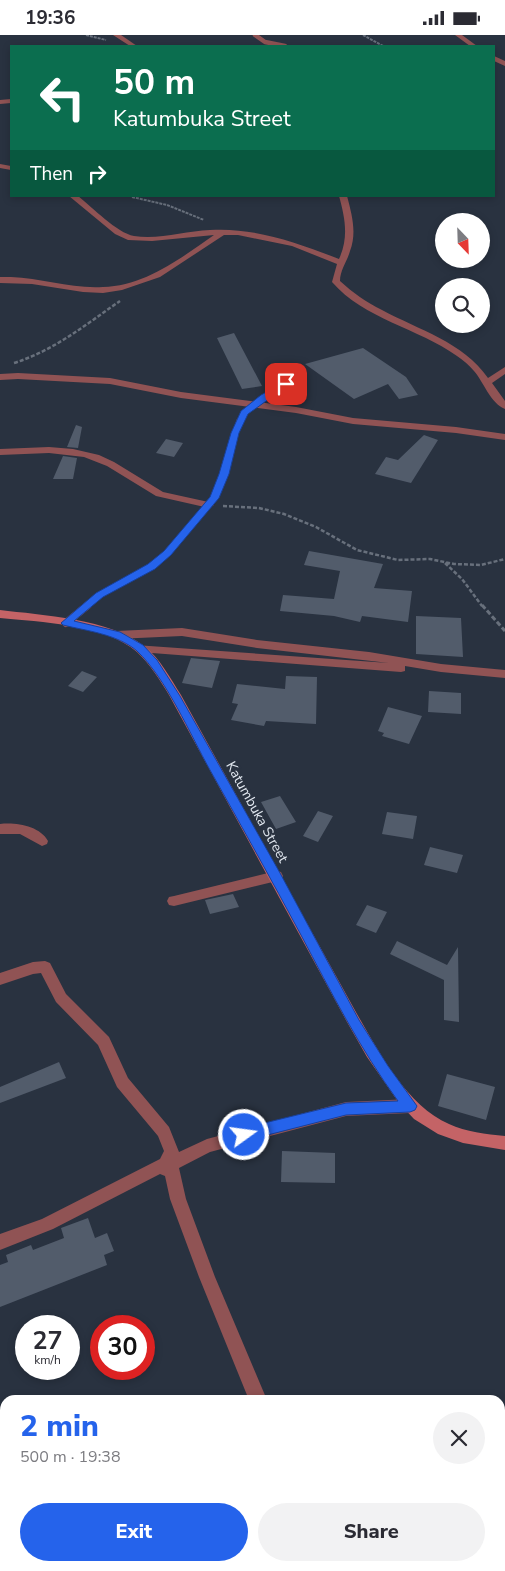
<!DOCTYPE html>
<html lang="en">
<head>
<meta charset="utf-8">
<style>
  body { margin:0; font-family:"Nunito Sans",sans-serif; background:#f2f2f3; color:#2b2b33; height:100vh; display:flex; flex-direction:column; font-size:19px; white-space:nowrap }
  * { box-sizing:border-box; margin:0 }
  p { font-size:16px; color:#7c7c81 }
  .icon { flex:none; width:28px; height:28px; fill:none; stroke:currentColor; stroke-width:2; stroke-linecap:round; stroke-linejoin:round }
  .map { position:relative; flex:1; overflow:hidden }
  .side { position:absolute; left:0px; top:1360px; width:505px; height:176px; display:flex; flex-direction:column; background:#fff; border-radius:15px 15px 0 0; box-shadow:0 2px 8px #0003 }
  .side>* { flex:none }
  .top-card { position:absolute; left:10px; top:10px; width:485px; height:152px; border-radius:0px; box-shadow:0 2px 8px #0003; background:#0b6e4f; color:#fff; overflow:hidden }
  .needle { width:32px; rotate:157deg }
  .controls { position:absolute; left:435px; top:178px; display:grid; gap:10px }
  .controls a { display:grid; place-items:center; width:55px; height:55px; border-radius:50%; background:#fff; box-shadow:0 2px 8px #0003; font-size:25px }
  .speed { position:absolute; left:15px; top:1280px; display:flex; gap:10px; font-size:25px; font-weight:700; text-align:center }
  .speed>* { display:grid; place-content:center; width:65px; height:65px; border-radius:50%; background:#fff; box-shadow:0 2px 8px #0003; line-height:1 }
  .speed small { font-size:12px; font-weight:400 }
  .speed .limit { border:8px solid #d22; background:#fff; color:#111 }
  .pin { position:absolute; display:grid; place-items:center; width:42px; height:42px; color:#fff; margin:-21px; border-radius:10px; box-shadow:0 2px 8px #0006 }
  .me { position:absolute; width:55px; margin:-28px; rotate:76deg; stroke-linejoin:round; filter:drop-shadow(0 0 4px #0008) }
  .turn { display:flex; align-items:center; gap:18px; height:105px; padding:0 20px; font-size:22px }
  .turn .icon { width:65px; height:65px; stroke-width:2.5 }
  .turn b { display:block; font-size:35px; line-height:42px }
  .then { display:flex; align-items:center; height:48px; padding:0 20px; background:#0003; gap:10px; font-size:19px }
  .round { display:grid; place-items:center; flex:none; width:52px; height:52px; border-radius:26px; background:#f2f2f3 }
  .head { display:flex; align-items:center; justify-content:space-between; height:85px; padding:0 20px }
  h1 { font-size:30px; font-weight:800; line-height:38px; color:#2563eb }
  .cta { display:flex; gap:10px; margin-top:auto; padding:10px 20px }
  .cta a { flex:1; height:58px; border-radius:30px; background:#2563eb; color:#fff; font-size:20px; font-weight:800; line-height:58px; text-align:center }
  .cta a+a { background:#f2f2f3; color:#2b2b33 }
  .status { display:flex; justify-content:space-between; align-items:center; height:35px; padding:0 25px; background:#fff; direction:ltr }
  .status svg { height:14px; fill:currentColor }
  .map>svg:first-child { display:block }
  .building { fill:#525c6b }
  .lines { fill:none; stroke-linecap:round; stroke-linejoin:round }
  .path-far2 { stroke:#68707c; stroke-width:2; stroke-dasharray:3 1; stroke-linecap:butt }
  .path-far1 { stroke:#68707c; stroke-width:2.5; stroke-dasharray:4 2; stroke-linecap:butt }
  .path { stroke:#68707c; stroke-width:3; stroke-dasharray:5 2.5; stroke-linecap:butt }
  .lane-far2 { stroke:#905354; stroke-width:4.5 }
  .lane-far1 { stroke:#905354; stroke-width:5.5 }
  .lane { stroke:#905354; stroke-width:8 }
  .street { fill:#905354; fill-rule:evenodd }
  .secondary { fill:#c46366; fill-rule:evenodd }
  .route { fill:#2563eb; stroke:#184099 }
  .labels { text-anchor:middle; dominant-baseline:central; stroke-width:5; stroke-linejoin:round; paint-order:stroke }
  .street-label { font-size:14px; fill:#e1e7ef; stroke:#293240 }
</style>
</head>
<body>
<div class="status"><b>19:36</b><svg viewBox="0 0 49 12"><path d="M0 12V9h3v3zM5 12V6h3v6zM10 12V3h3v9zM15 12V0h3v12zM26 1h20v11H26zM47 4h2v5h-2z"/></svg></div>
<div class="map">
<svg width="505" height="1536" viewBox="0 0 505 1536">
  <rect width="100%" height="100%" fill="#293240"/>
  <path class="building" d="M234,298L262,351L242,354L217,303Z
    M363,313L406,342L418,360L399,364L388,349L354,364L305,329Z
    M76,390L82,392L78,413L67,412Z
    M424,400L438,405L411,448L375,439L386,422L398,425Z
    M166,404L183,408L174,422L156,418Z
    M63,421L77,423L73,444H53Z
    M309,516L383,529L374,553L412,556L408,587L362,581L360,587L334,581L280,576L283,560L334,564L340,536L304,530Z
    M416,581L461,583L463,622L416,619Z
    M191,623L220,626L212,653L182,648Z
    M82,636L97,642L83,657L68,651Z
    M286,641L317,642L316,689L266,686L264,691L231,685L238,669L232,668L237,649L285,654Z
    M429,656L461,658V679L428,677Z
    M388,672L422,681L409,709L382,701L384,698L378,696Z
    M280,761L296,787L276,794L261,767Z
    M318,776L333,781L318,807L303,801Z
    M387,777L417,781L413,804L382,799Z
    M430,812L463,820L457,838L424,830Z
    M233,859L239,872L210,879L205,865Z
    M367,870L387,877L376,898L356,890Z
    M397,906L447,930L458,912L459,987L444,985V945L390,919Z
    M59,1027L66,1043L0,1068V1052Z
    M447,1039L495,1052L486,1085L438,1071Z
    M282,1116L335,1118V1148L281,1147Z
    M88,1183L95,1203L107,1198L114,1216L104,1220L107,1230L0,1272V1230L8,1227L6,1220L31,1210L33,1215L64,1203L61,1193Z"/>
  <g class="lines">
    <path class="path-far2" d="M86,0L106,5
      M363,0L383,11
      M132,162L167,170L204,185"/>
    <path class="path-far1" d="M14,328C55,315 85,290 120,266
      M223,471L259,473L284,479L316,492L357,515L398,525L430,524L454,529L481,530L505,524
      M445,528L462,544L482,571"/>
    <path class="path" d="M482,570L505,596"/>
    <path class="lane-far2" d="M255,0L265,7L285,11"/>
    <path class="lane-far1" d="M86,571L100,560L151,532L167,518L215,463L239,386C250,369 269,359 286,349"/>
    <path class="lane" d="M66,588L88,570"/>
    <path class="street" d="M113,0H121L137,11H130Z
      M455,0H462L477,11H470Z
      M494,21L505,26V31L494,26Z
      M11,64V68L0,69V65Z
      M0,129L11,131V135L0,133Z
      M69,161H78C92,172 117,198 134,201C159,205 185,196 210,195C254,192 298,208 339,224C349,202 345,183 339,161H347C352,180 357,198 350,216C347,227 340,235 340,246C353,258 366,267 382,275C419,295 463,307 488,343L505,332V339L492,348L505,366V374C491,369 483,346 474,336C469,330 463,325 457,321C418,293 364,284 332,247L337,229L292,211L238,200H224L160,242L122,255L103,258L83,257L32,249L0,248V242H11C42,243 72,254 103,252C145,251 181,223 214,200L152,206L128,205L115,199Z
      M18,338L110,343L181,357L296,372L353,383L456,392L505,399V405L456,398L353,389L296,378L181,363L110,349L18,344L0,345V339Z
      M49,412L73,414L99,420L114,427L163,457L213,468L214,470L209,473L156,461L107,431L84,422L49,418L0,420V414Z
      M182,593L257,605L369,617L441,629L505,635V643L441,637L405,631V636L401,637L139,617L133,613L135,610L389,628L257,613L182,601L116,604L110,600L116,596Z
      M0,789C16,787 40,791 48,806L47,809L42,811L20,799H0Z
      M276,836L281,837L283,841L281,845L174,871L169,870L167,866L169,862L174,861Z
      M45,926L50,928L66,959L109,1002L128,1043L169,1092L179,1117L207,1104L346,1067L410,1064L415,1066L417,1071L415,1076L410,1078L346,1081L210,1117L179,1133L186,1164L215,1242L267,1365H249L199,1242L170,1164L165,1141L160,1139L53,1194L0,1215V1199L42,1184L160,1124L164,1116L158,1101L117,1052L98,1010L56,967L41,938L33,939L0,950V938L33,927Z
      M0,1450L5,1452V1488L0,1486Z
      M14,1531H32L34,1536H16Z
      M312,1531H330L332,1536H314Z"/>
    <path class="secondary" d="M0,575C41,580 111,584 144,611C160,623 170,643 181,660L357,979C379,1017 407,1071 449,1089C466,1097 486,1099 505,1101V1115L463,1108L438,1099L414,1084L399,1068L367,1022L347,987L169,660C160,645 150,629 137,617C105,589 40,587 0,583Z"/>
  </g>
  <path class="route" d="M283,348L290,349L248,379L239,398L229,439L219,463L171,520L155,534L103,562L74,586L120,597L143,610L157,625L180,661L280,838L359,985L388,1031L417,1071L415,1075L410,1077L346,1080L244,1106L239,1104L237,1100L239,1095L244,1093L346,1068L398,1066C360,1014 331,957 301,900C271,844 241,790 210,735C190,699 166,643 137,616C117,599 87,596 63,590L61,588L96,558L148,529L164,516L210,462L219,439L231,398L241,376L261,360Z"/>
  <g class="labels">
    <g class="street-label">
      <text transform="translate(257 777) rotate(61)">Katumbuka Street</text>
    </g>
  </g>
</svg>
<div class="controls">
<a><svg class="needle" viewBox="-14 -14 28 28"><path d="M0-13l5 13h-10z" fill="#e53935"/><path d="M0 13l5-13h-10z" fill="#7c7c81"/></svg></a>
<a><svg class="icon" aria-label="search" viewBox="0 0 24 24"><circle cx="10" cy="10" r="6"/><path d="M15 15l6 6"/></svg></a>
</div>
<div class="speed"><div>27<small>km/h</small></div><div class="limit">30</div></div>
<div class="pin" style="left:286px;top:349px;background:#d93025"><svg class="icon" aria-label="arrive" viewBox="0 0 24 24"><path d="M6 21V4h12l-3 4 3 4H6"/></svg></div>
<svg class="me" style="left:244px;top:1100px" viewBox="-20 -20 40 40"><circle r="17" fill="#2563eb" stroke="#fff" stroke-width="3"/><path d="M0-11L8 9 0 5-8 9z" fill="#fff"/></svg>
<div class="top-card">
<div class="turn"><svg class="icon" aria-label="left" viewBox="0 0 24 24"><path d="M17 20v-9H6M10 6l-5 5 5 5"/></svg><div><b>50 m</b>Katumbuka Street</div></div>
<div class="then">Then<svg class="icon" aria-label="right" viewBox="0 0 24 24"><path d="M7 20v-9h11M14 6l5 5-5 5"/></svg></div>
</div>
<section class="side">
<div class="head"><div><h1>2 min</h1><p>500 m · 19:38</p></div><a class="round"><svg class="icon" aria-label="close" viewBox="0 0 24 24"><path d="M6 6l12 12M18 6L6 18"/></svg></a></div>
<div class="cta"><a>Exit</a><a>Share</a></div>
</section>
</div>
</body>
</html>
